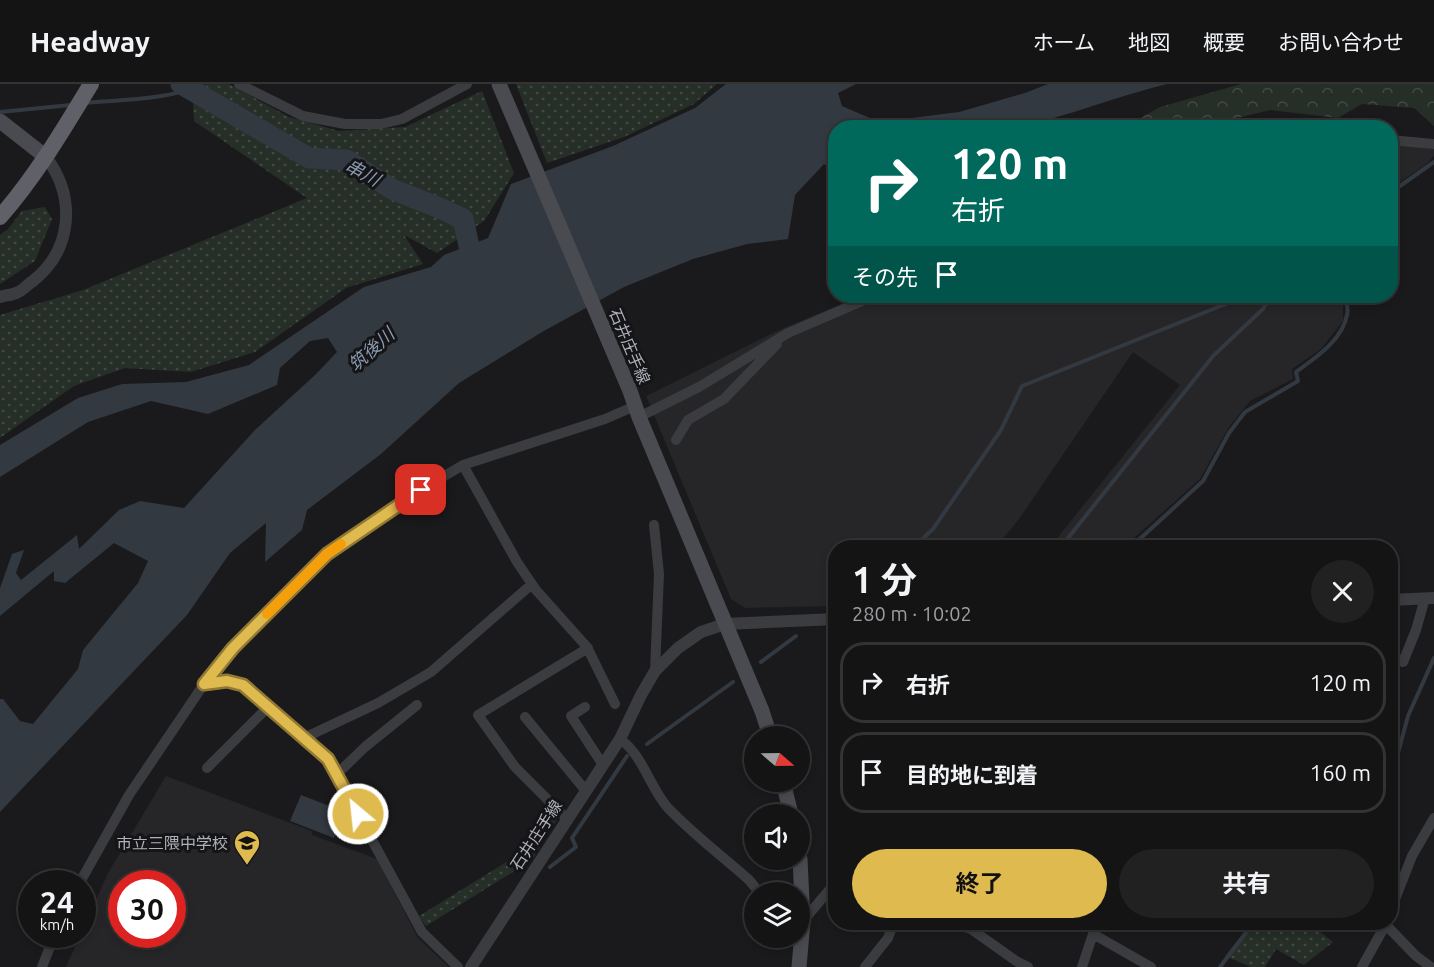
<!DOCTYPE html>
<html lang="ja">
<head>
<meta charset="utf-8">
<style>
  body { margin:0; font-family:Ubuntu,"Noto Sans JP",sans-serif; background:#212122; color:#f1f3f6; height:100vh; display:flex; flex-direction:column; font-size:22px; white-space:nowrap }
  * { box-sizing:border-box; margin:0 }
  p { font-size:20px; color:#9d9ea0 }
  .icon { flex:none; width:33px; height:33px; fill:none; stroke:currentColor; stroke-width:2; stroke-linecap:round; stroke-linejoin:round }
  .map { position:relative; flex:1; overflow:hidden }
  .details { position:absolute; left:828px; top:456px; width:570px; height:390px; display:flex; flex-direction:column; background:#141415; border-radius:24px; box-shadow:0 3px 9px #0003,0 0 0 2px #333334 }
  .details>* { flex:none }
  .top-card { position:absolute; left:828px; top:36px; width:570px; height:183px; border-radius:24px; box-shadow:0 3px 9px #0003,0 0 0 2px #333334; background:#00695c; color:#fff; overflow:hidden }
  .needle { width:39px; rotate:110deg }
  .controls { position:absolute; left:744px; top:642px; display:grid; gap:12px }
  .controls a { display:grid; place-items:center; width:66px; height:66px; border-radius:50%; background:#141415; box-shadow:0 3px 9px #0003,0 0 0 2px #333334; font-size:30px }
  .speed { position:absolute; left:18px; top:786px; display:flex; gap:12px; font-size:30px; font-weight:700; text-align:center }
  .speed>* { display:grid; place-content:center; width:78px; height:78px; border-radius:50%; background:#141415; box-shadow:0 3px 9px #0003,0 0 0 2px #333334; line-height:1 }
  .speed small { font-size:15px; font-weight:400 }
  .speed .limit { border:9px solid #d22; background:#fff; color:#111 }
  .pin { position:absolute; display:grid; place-items:center; width:51px; height:51px; color:#fff; margin:-26px; border-radius:12px; box-shadow:0 3px 9px #0006 }
  .me { position:absolute; width:66px; margin:-33px; rotate:332deg; stroke-linejoin:round; filter:drop-shadow(0 0 4px #0008) }
  .turn { display:flex; align-items:center; gap:21px; height:126px; padding:0 24px; font-size:27px }
  .turn .icon { width:78px; height:78px; stroke-width:2.5 }
  .turn b { display:block; font-size:42px; line-height:51px }
  .then { display:flex; align-items:center; height:57px; padding:0 24px; background:#0003; gap:12px; font-size:22px }
  .round { display:grid; place-items:center; flex:none; width:63px; height:63px; border-radius:32px; background:#212122 }
  .headline { display:flex; align-items:center; justify-content:space-between; height:102px; padding:0 24px }
  h1 { font-size:36px; font-weight:700; line-height:45px }
  .action { display:flex; gap:12px; margin-top:auto; padding:12px 24px }
  .action a { flex:1; height:69px; border-radius:36px; background:#dfba4e; color:#111; font-size:24px; font-weight:700; line-height:69px; text-align:center }
  .action a+a { background:#212122; color:#f1f3f6 }
  ul { padding:0; list-style:none }
  li { display:flex; align-items:center; gap:18px; height:81px; margin:0 12px 9px; padding:0 12px; border:3px solid #333334; border-radius:24px }
  li div { flex:1 }
  li b { display:block; font-size:22px }
  li em { font-style:normal }
  header { display:flex; align-items:center; gap:36px; box-sizing:border-box; height:84px; padding:0 30px; background:#141415; border-bottom:2px solid #333334 }
  header strong { font-size:28px }
  nav { display:flex; gap:33px; margin-inline-start:auto; font-size:21px }
  .map>svg:first-child { display:block }
  .built { fill:#262629; fill-rule:evenodd }
  .grass { fill:url(#grass-dots) }
  .forest { fill:url(#forest-crowns) }
  .water { fill:#333941 }
  .lines { fill:none; stroke-linecap:round; stroke-linejoin:round }
  .stream { stroke:#333941; stroke-width:4 }
  .river { stroke:#333941; stroke-width:21 }
  .minor { stroke:#3b3c40; stroke-width:10 }
  .tertiary { stroke:#3b3c40; stroke-width:12 }
  .secondary { stroke:#494b50; stroke-width:15 }
  .trunk { stroke:#606168; stroke-width:16 }
  .route-casing { stroke:#917933; stroke-width:15 }
  .route { stroke:#dfba4e; stroke-width:10 }
  .slow { stroke:#f59e0b; stroke-width:10 }
  .labels { text-anchor:middle; dominant-baseline:central; stroke-width:6; stroke-linejoin:round; paint-order:stroke }
  .street-label { font-size:16px; fill:#aeb0ba; stroke:#151517 }
  .poi-label { font-size:16px; fill:#aeb0ba; stroke:#151517; text-anchor:end }
  .water-label { font-size:18px; font-style:italic; fill:#899bb1; stroke:#151517 }
</style>
</head>
<body>
<header>
<strong>Headway</strong>
<nav><a>ホーム</a><a>地図</a><a>概要</a><a>お問い合わせ</a></nav>
</header>
<div class="map">
<svg width="1434" height="883" viewBox="0 0 1434 883">
  <defs>
    <pattern id="grass-dots" width="8" height="8" patternUnits="userSpaceOnUse" patternTransform="scale(1.5)"><rect width="8" height="8" fill="#262e28"/><path d="M2 2h.1M6 6h.1" fill="none" stroke="#434a45" stroke-width="1.8" stroke-linecap="round"/></pattern>
    <pattern id="forest-crowns" width="20" height="18" patternUnits="userSpaceOnUse" patternTransform="scale(1.5)"><rect width="20" height="18" fill="#262e28"/><path d="M2 6a3 3 0 1 1 6 0M12 15a3 3 0 1 1 6 0" fill="none" stroke="#434a45"/></pattern>
  </defs>
  <rect width="100%" height="100%" fill="#1a1a1c"/>
  <path class="built" d="M1390,55L1434,65V72L1425,81L1391,104Z
    M860,212H1343V237L1321,265L1292,285L1293,295L1250,317L1229,343L1200,395L1124,463H1050L1180,301L1133,268L1019,435L996,463L836,464L835,522L745,524L731,515L646,312L775,248Z
    M166,692L312,747V751L377,775L418,854L449,883H66L80,851L82,850L83,845L108,789ZM122,800H172V850H122Z"/>
  <path class="grass" d="M192,0H229L289,33L339,47L405,43L482,7L514,89L484,137L437,169L404,151L423,180L346,204L255,268L191,288L125,284L74,302L0,354V231L83,206L307,114L194,37Z
    M516,0H717L694,20L624,53L547,79Z
    M45,123L52,135L35,177L0,200V151L8,145L22,127Z
    M553,731L557,735L532,776L426,842L419,832L532,762Z
    M1252,839H1309L1333,858L1304,881L1276,865L1265,883H1251L1225,872Z"/>
  <path class="forest" d="M1241,0H1434V42L1414,24L1362,20L1338,34L1270,26L1200,43H1124L1160,23Z"/>
  <path class="water" d="M726,0H856L838,9L842,22L879,38L959,28L1025,9L1048,0H1167C1116,12 1068,33 1016,43L836,44L835,87L824,80L795,111L788,155L747,160L693,175L624,203L542,248L459,299L381,370L307,426L302,446L265,478L266,439L230,469L187,531L0,728V615H3L20,637L33,640L78,585L83,566L138,499L148,477L114,459L65,499L54,497V487L0,532V504L12,470L24,466L16,489L21,496L77,451L79,465L119,426L140,417L184,424L255,346L316,290L337,268L328,254L310,257L280,284L277,301L208,330L151,317L88,338L0,393V361L78,314L122,300L186,298L249,281L364,203L431,183L444,171L488,154L511,100L613,62L695,24Z
    M301,711L345,728L334,754L290,737Z"/>
  <g class="lines">
    <path class="stream" d="M84,19C113,16 177,16 198,0
      M0,28L71,21
      M1390,109L1434,78
      M913,464L933,445L1001,346L1022,302L1233,217L1260,215L1272,212
      M1060,464L1214,271L1263,225L1271,212
      M1130,464L1203,397L1229,349L1245,328L1298,297L1296,288C1315,274 1342,257 1347,231C1349,225 1346,218 1345,212
      M761,578L796,552
      M647,660L733,598
      M1390,699L1408,632L1434,574
      M550,783L576,763L572,754L627,672
      M1220,883L1254,838"/>
    <path class="river" d="M181,0L309,74L347,76L392,105L442,125L463,135L475,189"/>
    <path class="minor" d="M239,0L303,32L345,40H381L402,35L467,0
      M1390,56L1434,60
      M639,333L699,303L788,249L874,212
      M676,356L688,336L724,315L777,260
      M463,381L517,478L536,506L587,563L615,620
      M654,441L659,490L655,587
      M1390,573L1403,578L1416,546L1425,514
      M204,600L227,597L243,601L328,675L422,848L458,883
      M585,623L571,632L603,681
      M525,633L586,707
      M304,654L378,619L431,588L532,500
      M620,655C643,671 650,704 668,724C693,750 722,772 749,796L759,808
      M207,684L268,623
      M337,690L365,663L417,621
      M568,736L515,683L478,631L588,564
      M79,800L129,711L204,600L233,564L327,470L421,406L463,381L605,335L635,322
      M1390,828L1412,772L1434,734
      M800,837H803L836,798
      M948,838L971,845L1016,877L1028,883
      M1386,841L1416,872L1431,883
      M1093,850L1151,883
      M42,883L55,850
      M865,883L888,854L894,838
      M1082,883L1093,850L1094,838
      M1362,883L1387,838"/>
    <path class="tertiary" d="M0,213C6,211 13,211 18,208C23,206 28,200 33,197C73,165 76,113 46,73
      M1390,516L1434,514
      M471,883L620,655L641,611L655,587L678,564L701,548L725,540L836,535"/>
    <path class="secondary" d="M499,0L630,307L639,333L762,627L770,652
      M0,37L46,73
      M783,698L791,730
      M799,883L803,837L800,775"/>
    <path class="trunk" d="M0,133C36,92 63,46 91,0"/>
  </g>
  <g class="lines">
    <g class="route-casing">
      <path id="route" d="M358,730L328,675L243,601L227,597L204,600L233,564L327,470L421,406"/>
    </g>
    <use href="#route" class="route"/>
    <path class="slow" d="M267,530L327,470L341,460"/>
  </g>
  <defs>
    <g id="school-pin" transform="scale(1.35)"><path d="M0 17L-7.5 6A9.5 9.5 0 1 1 7.5 6Z" fill="#dfba4e" stroke="#151517"/><path d="M0-5L7-2L0 1L-7-2ZM-4 1L0 2.5L4 1V4Q0 6-4 4Z" fill="#111"/></g>
  </defs>
  <g fill-rule="evenodd">
    <use href="#school-pin" x="247" y="759"/>
  </g>
  <g class="labels">
    <g class="street-label">
      <text transform="translate(630 262) rotate(67)">石井庄手線</text>
      <text transform="translate(536 751) rotate(-57)">石井庄手線</text>
    </g>
    <g class="poi-label">
      <text x="228" y="759">市立三隈中学校</text>
    </g>
    <g class="water-label">
      <text transform="translate(363 88) rotate(28)">串川</text>
      <text transform="translate(371 265) rotate(-42)">筑後川</text>
    </g>
  </g>
</svg>
<div class="controls">
<a><svg class="needle" viewBox="-14 -14 28 28"><path d="M0-13l5 13h-10z" fill="#e53935"/><path d="M0 13l5-13h-10z" fill="#9d9ea0"/></svg></a>
<a><svg class="icon" aria-label="sound" viewBox="0 0 24 24"><path d="M4 9h4l5-4v14l-5-4H4zM17 9q2 3 0 6"/></svg></a>
<a><svg class="icon" aria-label="layers" viewBox="0 0 24 24"><path d="M12 4l9 5-9 5-9-5zM3 14l9 5 9-5"/></svg></a>
</div>
<div class="speed"><div>24<small>km/h</small></div><div class="limit">30</div></div>
<div class="pin" style="left:421px;top:406px;background:#d93025"><svg class="icon" aria-label="arrive" viewBox="0 0 24 24"><path d="M6 21V4h12l-3 4 3 4H6"/></svg></div>
<svg class="me" style="left:358px;top:730px" viewBox="-20 -20 40 40"><circle r="17" fill="#dfba4e" stroke="#fff" stroke-width="3"/><path d="M0-11L8 9 0 5-8 9z" fill="#fff"/></svg>
<div class="top-card">
<div class="turn"><svg class="icon" aria-label="right" viewBox="0 0 24 24"><path d="M7 20v-9h11M14 6l5 5-5 5"/></svg><div><b>120 m</b>右折</div></div>
<div class="then">その先<svg class="icon" aria-label="arrive" viewBox="0 0 24 24"><path d="M6 21V4h12l-3 4 3 4H6"/></svg></div>
</div>
<section class="details">
<div class="headline"><div><h1>1 分</h1><p>280 m · 10:02</p></div><a class="round"><svg class="icon" aria-label="close" viewBox="0 0 24 24"><path d="M6 6l12 12M18 6L6 18"/></svg></a></div>
<ul>
<li><svg class="icon" aria-label="right" viewBox="0 0 24 24"><path d="M7 20v-9h11M14 6l5 5-5 5"/></svg><div><b>右折</b></div><em>120 m</em></li>
<li><svg class="icon" aria-label="arrive" viewBox="0 0 24 24"><path d="M6 21V4h12l-3 4 3 4H6"/></svg><div><b>目的地に到着</b></div><em>160 m</em></li>
</ul>
<div class="action"><a>終了</a><a>共有</a></div>
</section>
</div>
</body>
</html>
